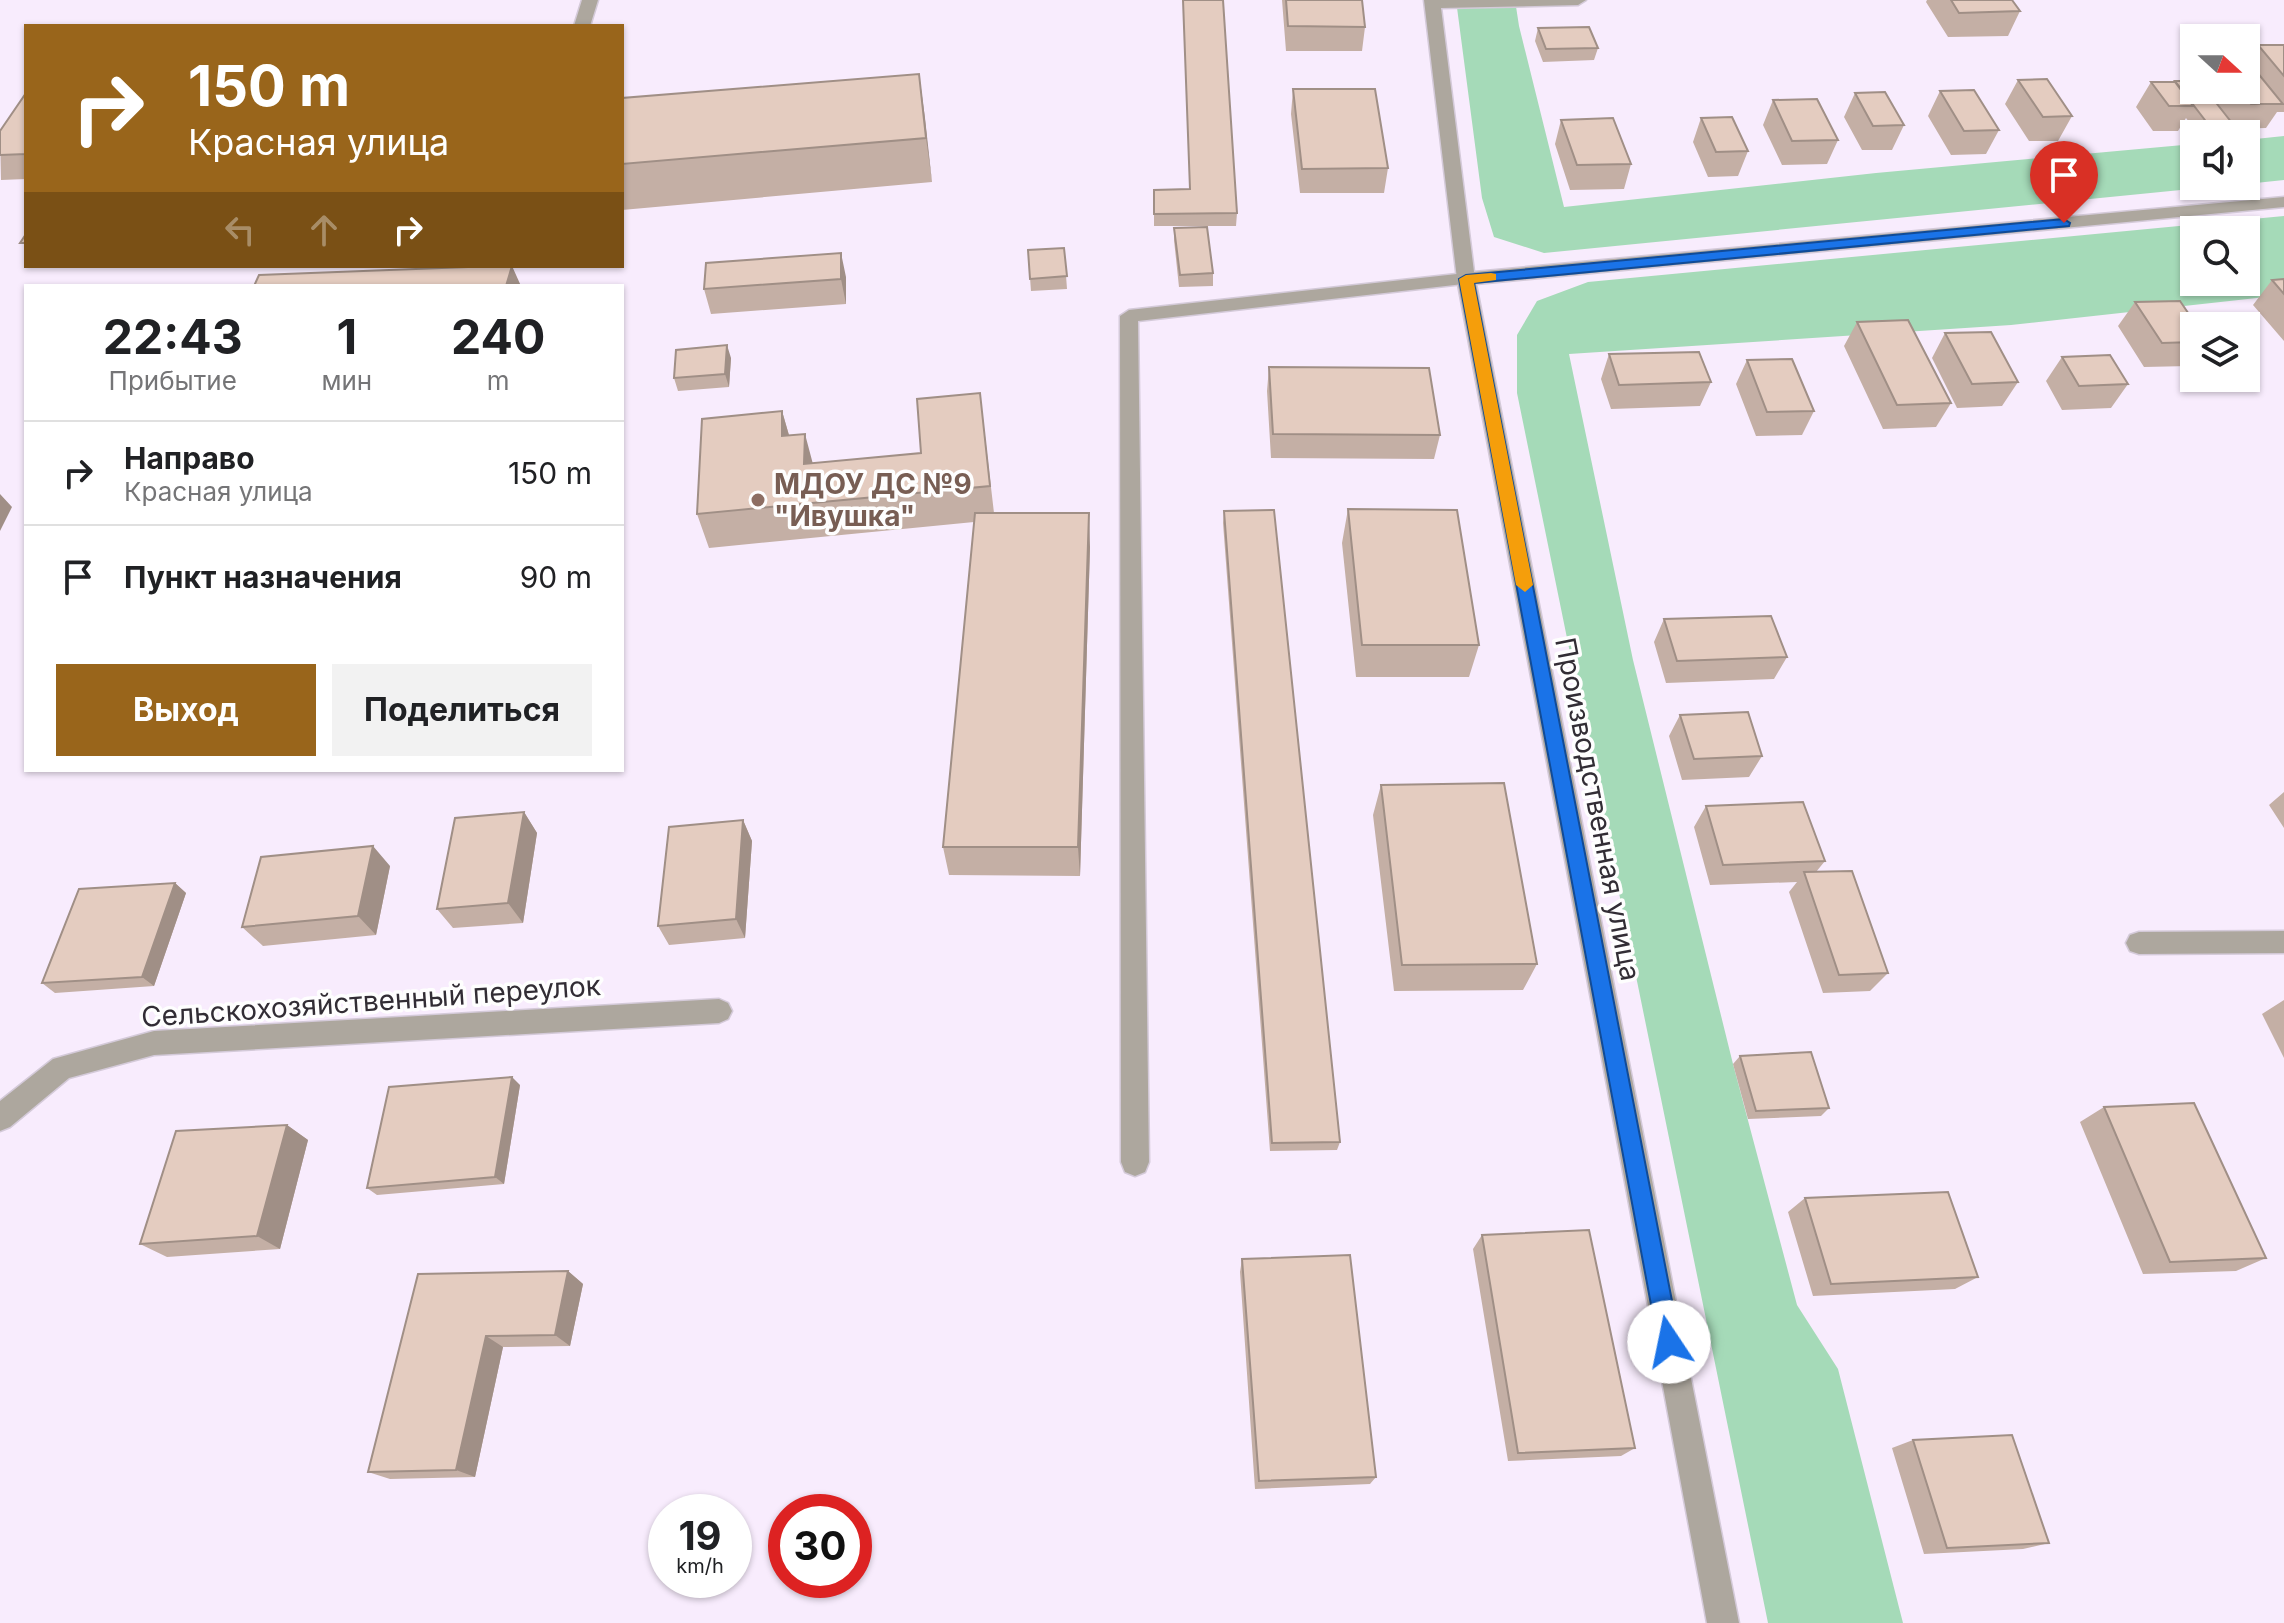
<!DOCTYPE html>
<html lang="ru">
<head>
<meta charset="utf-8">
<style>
  body { margin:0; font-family:Inter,sans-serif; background:#f2f2f2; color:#202124; height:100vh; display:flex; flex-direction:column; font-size:30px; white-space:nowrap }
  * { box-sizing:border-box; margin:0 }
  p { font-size:26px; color:#757577 }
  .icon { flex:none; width:44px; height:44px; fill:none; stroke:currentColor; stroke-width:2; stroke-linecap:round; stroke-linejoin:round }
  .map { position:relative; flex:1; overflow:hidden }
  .details { position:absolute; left:24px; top:284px; width:600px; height:488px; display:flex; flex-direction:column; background:#fff; border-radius:0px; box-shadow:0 2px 6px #0004 }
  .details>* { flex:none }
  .guide { position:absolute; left:24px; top:24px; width:600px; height:244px; border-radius:0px; box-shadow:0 2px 6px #0004; background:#99651b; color:#fff; overflow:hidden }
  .needle { width:52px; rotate:111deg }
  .tools { position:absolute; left:2180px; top:24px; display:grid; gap:16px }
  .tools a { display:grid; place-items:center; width:80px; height:80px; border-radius:0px; background:#fff; box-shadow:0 2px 6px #0004; font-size:40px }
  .speed { position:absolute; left:648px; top:1494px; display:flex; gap:16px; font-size:40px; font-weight:700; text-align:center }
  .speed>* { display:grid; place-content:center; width:104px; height:104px; border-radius:50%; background:#fff; box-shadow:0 2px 6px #0004; line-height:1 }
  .speed small { font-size:20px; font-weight:400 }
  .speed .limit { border:12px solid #d22; background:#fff; color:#111 }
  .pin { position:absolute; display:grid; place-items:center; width:68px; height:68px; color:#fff; margin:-82px -34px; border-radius:50% 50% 50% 0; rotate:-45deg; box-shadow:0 0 8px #0007 }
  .pin .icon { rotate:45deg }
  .me { position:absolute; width:88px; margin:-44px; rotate:349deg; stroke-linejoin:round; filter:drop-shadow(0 0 6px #0008) }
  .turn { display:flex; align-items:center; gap:28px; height:168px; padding:0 32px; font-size:36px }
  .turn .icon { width:104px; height:104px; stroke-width:2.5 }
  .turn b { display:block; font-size:56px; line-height:68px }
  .lanes { display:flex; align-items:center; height:76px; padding:0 32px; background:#0003; justify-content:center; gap:40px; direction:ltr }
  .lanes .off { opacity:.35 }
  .eta { display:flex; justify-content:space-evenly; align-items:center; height:136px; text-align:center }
  .eta b { font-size:48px; font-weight:700; line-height:56px }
  .cta { display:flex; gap:16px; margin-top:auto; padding:16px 32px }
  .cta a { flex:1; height:92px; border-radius:0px; background:#99651b; color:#fff; font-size:32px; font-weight:700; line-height:92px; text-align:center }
  .cta a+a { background:#f2f2f2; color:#202124 }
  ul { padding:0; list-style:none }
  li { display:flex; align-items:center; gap:24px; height:104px; padding:0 32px; border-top:2px solid #e0e0e0 }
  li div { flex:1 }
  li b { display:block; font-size:30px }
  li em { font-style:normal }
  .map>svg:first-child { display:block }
  .green { fill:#a5dab8; fill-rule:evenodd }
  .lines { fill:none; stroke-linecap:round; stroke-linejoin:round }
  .lane-casing { stroke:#d4cad9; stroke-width:3 }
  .street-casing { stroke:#d4cad9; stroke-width:3 }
  .lane { fill:#ada79e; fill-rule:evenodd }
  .street { fill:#ada79e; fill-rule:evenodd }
  .wall { fill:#c4afa5 }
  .shaded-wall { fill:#a08f86 }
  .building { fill:#e4ccc0; stroke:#a08f86; stroke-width:2 }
  .route { fill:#1a73e8; stroke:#114b97; stroke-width:2 }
  .slow { fill:#f59e0b }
  .education-dot { fill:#8d6e63; stroke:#fefefe; stroke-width:3 }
  .labels { text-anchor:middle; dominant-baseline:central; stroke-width:7; stroke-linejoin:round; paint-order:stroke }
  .education-label { font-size:28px; font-weight:bold; fill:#785e54; stroke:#fefefe; text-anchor:start }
  .street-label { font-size:28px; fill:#322d35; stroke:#fefefe }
</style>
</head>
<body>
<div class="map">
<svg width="2284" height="1623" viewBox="0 0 2284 1623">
  <rect width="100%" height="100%" fill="#f8ecfd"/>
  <path class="green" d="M1456,0H1515L1519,26L1564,207L1876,173L2194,144V186H2221L1544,253L1494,237L1482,198Z
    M2284,136V180L2246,184V140Z
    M2284,216V295L2011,325L1569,354L1633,660L1733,1064L1797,1305L1838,1369L1903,1623H1768L1517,393V335L1537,301L1588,282ZM2194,230H2246V282H2194Z"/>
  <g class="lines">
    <g class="lane-casing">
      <path id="lane" d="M582,0H598L590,26H574Z
        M1466,273L1472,275L1475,279L1472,283L1138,321L1149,1162L1145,1172L1135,1176L1125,1172L1121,1162L1120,316L1129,310Z"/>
    </g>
    <g class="street-casing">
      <path id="street" d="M1424,0H1586L1578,5L1441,8L1474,272L2284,197V207L1476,284L1739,1623H1707L1457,279Z
        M2284,931V953L2139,954L2130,951L2126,943L2130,935L2139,932Z
        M719,999L728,1003L732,1011L728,1019L719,1023L154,1055L69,1078L10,1127L0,1131V1101L53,1059L154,1031Z"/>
    </g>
    <use href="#lane" class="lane"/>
    <use href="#street" class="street"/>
  </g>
  <path class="wall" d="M1183,0H1223L1237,213L1236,226H1154V190L1190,189Z
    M1282,0H1362L1365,27L1362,51H1286Z
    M1927,0H2012L2020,11L2008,36L1948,37L1926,2Z
    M1538,28L1598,48L1594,60L1543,62L1535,41Z
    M2258,45H2284V112H2277L2266,128L2234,129L2231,125L2225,134H2198L2186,118L2178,131H2153L2136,107L2151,82H2174L2194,90H2246V63Z
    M919,74L932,182L622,210V98Z
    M2018,80L2072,116L2058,141H2029L2005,104Z
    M1293,89L1388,168L1384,193H1300L1291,114Z
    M1940,91L1999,130L1986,154L1951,155L1928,116Z
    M26,93V179L1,180L0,131Z
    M1855,93L1904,125L1892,150H1862L1844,117Z
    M1773,100L1838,140L1827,164L1782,165L1763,125Z
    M1701,118L1748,151L1738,176L1708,177L1693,142Z
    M1561,120L1631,164L1624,189L1570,190L1555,144Z
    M1174,228L1213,273V286L1179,287L1174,240Z
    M1064,248L1067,289L1031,291L1028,250Z
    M846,277V304L711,314L704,289Z
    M2284,279V341L2253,305L2272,280Z
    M2135,302L2194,326V359L2189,366L2144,367L2118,326Z
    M1857,322L1951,403L1936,427L1883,429L1844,346Z
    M1945,333L2018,382L2002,406L1957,408L1932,358Z
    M1609,354L1711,382L1700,406L1611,409L1601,379Z
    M2062,357L2128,384L2111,408L2062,410L2046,381Z
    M731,358L729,387L678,391L674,378Z
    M1747,360L1814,411L1802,435L1756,436L1736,384Z
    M1269,367L1440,435L1434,459L1271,458L1267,391Z
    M980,393L994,513L1090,547L1080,876L949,875L943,847L974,522L709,548L697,514L782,411L789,435L812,463L921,453Z
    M1348,509L1479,645L1469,677H1356L1342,543Z
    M1224,511L1340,1142L1337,1150L1270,1151L1223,523Z
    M1664,619L1787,657L1774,679L1666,683L1654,642Z
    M1680,715L1762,756L1749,777L1682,780L1669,736Z
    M1381,785L1537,964L1523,990L1394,991L1373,815Z
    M2284,792V828L2269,805Z
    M1706,806L1825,861L1816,872L1888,973L1870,991L1823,993L1789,892L1797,882L1710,885L1694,827Z
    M524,812L537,833L523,923L453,928L437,909Z
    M743,820L752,841L745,938L669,945L658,926Z
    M390,866L376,935L263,946L242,927Z
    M175,883L186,893L154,986L55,993L42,983Z
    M2284,1000V1058L2262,1014Z
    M1740,1056L1829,1108L1821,1116L1748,1119L1733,1064Z
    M520,1085L504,1184L377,1195L367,1188Z
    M2104,1107L2266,1258L2236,1271L2143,1274L2080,1122Z
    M287,1125L308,1140L280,1249L167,1257L140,1244Z
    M1805,1198L1978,1277L1955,1289L1813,1296L1788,1212Z
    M1482,1235L1635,1448L1621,1456L1508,1461L1473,1249Z
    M1242,1259L1376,1477L1370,1484L1255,1489L1240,1272Z
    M568,1271L583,1284L570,1346L503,1347L475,1477L390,1479L368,1472L418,1274Z
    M1913,1440L2049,1543L2023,1549L1924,1554L1892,1448Z"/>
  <path class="shaded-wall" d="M919,74L925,118L932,182L926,138Z
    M841,253L846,277V304L841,279Z
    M512,266L521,286H506Z
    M727,345L731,358L729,387L725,374Z
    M782,411L792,446L782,436Z
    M805,434L814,468L804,464Z
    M0,494L12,507L0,531Z
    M1089,513L1090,547L1080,876L1078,847Z
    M524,812L537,833L523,923L508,903Z
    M743,820L752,841L745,938L736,919Z
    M373,846L390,866L376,935L358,916Z
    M175,883L186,893L154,986L142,977Z
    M512,1077L520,1085L504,1184L495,1177Z
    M287,1125L308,1140L280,1249L257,1236Z
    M568,1271L583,1284L570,1346L555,1335Z
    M486,1336L503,1347L475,1477L456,1470Z"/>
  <path class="building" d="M1183,0H1223L1237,213L1154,214V190L1190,189Z
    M1286,0H1362L1365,27L1288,26Z
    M1951,0H2012L2020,11L1959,13Z
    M1589,27L1598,48L1546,49L1538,28Z
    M2258,45H2284V76Z
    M2252,66L2283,104H2251L2239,90H2246V67Z
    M919,74L926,138L622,164V98Z
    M2047,79L2072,116L2043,117L2018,80Z
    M2175,81H2194V90H2206L2232,123L2208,124Z
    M2151,82H2175L2193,106H2169Z
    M1293,89H1375L1388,168L1302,169Z
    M1974,90L1999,130L1964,131L1940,91Z
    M1885,92L1904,125L1873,126L1855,93Z
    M26,93V154L0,155V131Z
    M1817,99L1838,140L1792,141L1773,100Z
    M1732,117L1748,151L1716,152L1701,118Z
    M1613,118L1631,164L1577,165L1561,120Z
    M1207,227L1213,273L1180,275L1174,228Z
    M26,234V243H20Z
    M1064,248L1067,276L1030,279L1028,250Z
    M841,253V279L704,289L706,263Z
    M494,266H512L506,286H254L259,275Z
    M2284,279V294L2272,280Z
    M2180,301L2197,326H2194V342L2162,343L2135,302Z
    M1908,320L1951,403L1897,405L1857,322Z
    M1991,332L2018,382L1972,384L1945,333Z
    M727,345L725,374L674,378L676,350Z
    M1699,352L1711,382L1619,385L1609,354Z
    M2110,355L2128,384L2079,386L2062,357Z
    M1792,359L1814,411L1767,412L1747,360Z
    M1269,367L1429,368L1440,435L1273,434Z
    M980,393L990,486L697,514L702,419L782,411V436L805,434L804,464L921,453L917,399Z
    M1348,509L1457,510L1479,645H1362Z
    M1274,510L1340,1142L1272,1143L1224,511Z
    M975,513H1089L1078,847H943Z
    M1771,616L1787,657L1677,661L1664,619Z
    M1748,712L1762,756L1694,759L1680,715Z
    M1504,783L1537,964L1402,965L1381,785Z
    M1803,802L1825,861L1723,865L1706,806Z
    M524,812L508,903L437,909L455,818Z
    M743,820L736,919L658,926L669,827Z
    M373,846L358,916L242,927L261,857Z
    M1852,871L1888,973L1839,975L1804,872Z
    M175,883L142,977L42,983L79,889Z
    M1811,1052L1829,1108L1756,1111L1740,1056Z
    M512,1077L495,1177L367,1188L389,1087Z
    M2194,1103L2266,1258L2170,1262L2104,1107Z
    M287,1125L257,1236L140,1244L176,1131Z
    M1948,1192L1978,1277L1831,1284L1805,1198Z
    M1589,1230L1635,1448L1518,1453L1482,1235Z
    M1350,1255L1376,1477L1259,1481L1242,1259Z
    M568,1271L555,1335L486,1336L456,1470L368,1472L418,1274Z
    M2012,1435L2049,1543L1947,1548L1913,1440Z"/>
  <path class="route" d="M2064,219L2070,223L2069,226L1474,283L1680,1342L1677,1350L1669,1353L1661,1350L1658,1342L1459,279L1466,275Z"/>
  <path class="slow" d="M1491,273L1496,274V280L1474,283L1533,585L1525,592L1516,585L1459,279L1466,275Z"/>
  <circle class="education-dot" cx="758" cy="500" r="8"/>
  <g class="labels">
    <g class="education-label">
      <text x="774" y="484">МДОУ ДС №9<tspan x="774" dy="32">"Ивушка"</tspan></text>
    </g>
    <g class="street-label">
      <text transform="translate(1598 809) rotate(79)">Производственная улица</text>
      <text transform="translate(371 1001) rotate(-4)">Сельскохозяйственный переулок</text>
    </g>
  </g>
</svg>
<div class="tools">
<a><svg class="needle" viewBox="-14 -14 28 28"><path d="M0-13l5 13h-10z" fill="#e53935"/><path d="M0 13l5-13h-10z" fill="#757577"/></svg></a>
<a><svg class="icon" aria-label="sound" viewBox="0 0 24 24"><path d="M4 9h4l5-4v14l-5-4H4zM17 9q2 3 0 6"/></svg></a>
<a><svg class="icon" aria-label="search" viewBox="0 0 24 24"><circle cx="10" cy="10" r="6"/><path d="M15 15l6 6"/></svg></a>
<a><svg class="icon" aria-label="layers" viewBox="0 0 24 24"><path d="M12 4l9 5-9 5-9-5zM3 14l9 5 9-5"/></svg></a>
</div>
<div class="speed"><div>19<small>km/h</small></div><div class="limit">30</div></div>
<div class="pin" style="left:2064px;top:223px;background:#d93025"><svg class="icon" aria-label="arrive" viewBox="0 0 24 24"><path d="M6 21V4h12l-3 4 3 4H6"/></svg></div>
<svg class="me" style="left:1669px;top:1342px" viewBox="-20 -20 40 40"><circle r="19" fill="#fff"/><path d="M0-13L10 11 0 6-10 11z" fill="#1a73e8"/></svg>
<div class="guide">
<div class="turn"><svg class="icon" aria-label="right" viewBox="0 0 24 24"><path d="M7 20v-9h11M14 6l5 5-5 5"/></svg><div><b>150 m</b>Красная улица</div></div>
<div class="lanes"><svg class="icon off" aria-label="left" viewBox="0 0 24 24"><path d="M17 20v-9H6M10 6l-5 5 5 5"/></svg><svg class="icon off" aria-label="ahead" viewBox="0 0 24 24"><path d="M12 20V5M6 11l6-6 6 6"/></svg><svg class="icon" aria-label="right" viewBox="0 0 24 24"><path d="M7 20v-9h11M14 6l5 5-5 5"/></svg></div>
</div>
<section class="details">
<div class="eta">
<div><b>22:43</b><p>Прибытие</p></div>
<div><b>1</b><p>мин</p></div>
<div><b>240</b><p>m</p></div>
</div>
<ul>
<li><svg class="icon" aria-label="right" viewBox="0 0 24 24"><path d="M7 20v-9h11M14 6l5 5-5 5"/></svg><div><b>Направо</b><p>Красная улица</p></div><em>150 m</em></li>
<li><svg class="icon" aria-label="arrive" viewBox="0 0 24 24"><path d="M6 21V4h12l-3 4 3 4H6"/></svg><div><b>Пункт назначения</b></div><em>90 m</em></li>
</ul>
<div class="cta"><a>Выход</a><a>Поделиться</a></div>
</section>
</div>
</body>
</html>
